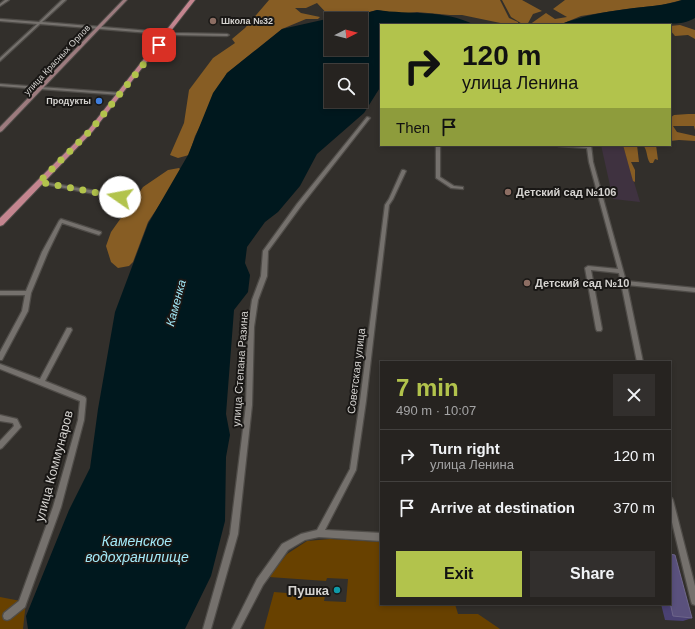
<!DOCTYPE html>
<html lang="en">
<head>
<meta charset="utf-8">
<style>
  body { margin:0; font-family:Helvetica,sans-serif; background:#322f2d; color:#f1f3f6; height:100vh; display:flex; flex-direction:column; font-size:15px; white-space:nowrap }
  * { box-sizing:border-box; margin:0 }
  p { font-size:13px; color:#a4a4a5 }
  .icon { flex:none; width:22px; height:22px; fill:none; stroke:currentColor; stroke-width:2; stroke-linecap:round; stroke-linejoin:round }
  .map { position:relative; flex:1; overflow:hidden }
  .drawer { position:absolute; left:380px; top:361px; width:291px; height:244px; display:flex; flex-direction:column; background:#262320; border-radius:0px; box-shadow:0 2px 6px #0003,0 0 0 1px #42403e }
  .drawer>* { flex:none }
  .top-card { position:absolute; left:380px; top:24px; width:291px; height:122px; border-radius:0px; box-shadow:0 2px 6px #0003,0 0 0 1px #42403e; background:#b2c34c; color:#111; overflow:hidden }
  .needle { width:26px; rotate:84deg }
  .controls { position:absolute; left:324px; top:12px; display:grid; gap:8px }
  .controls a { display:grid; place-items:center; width:44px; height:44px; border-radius:0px; background:#262320; box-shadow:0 2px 6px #0003,0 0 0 1px #42403e; font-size:20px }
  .pin { position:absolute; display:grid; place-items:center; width:34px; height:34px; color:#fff; margin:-17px; border-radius:8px; box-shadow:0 2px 6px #0006 }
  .me { position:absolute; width:44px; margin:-22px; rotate:282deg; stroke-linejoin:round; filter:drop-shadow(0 0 3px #0008) }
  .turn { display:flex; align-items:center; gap:14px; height:84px; padding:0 16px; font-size:18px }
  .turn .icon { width:52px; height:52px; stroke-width:2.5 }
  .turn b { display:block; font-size:28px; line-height:34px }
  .then { display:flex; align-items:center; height:38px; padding:0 16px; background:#0003; gap:8px; font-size:15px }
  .round { display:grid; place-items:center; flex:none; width:42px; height:42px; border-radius:0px; background:#322f2d }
  .headline { display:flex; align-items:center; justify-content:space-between; height:68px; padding:0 16px }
  h1 { font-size:24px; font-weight:800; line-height:30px; color:#b2c34c }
  .action { display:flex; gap:8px; margin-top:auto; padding:8px 16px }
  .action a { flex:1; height:46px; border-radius:0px; background:#b2c34c; color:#111; font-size:16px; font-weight:800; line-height:46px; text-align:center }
  .action a+a { background:#322f2d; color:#f1f3f6 }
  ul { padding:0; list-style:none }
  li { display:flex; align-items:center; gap:12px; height:52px; padding:0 16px; border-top:1px solid #42403e }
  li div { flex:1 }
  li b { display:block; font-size:15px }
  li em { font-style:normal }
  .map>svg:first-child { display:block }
  .industrial { fill:#3f3240 }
  .green { fill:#684100 }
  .forest { fill:#875d24 }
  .water { fill:#00181e; fill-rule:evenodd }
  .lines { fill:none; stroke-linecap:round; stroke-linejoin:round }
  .street-casing { stroke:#4f4c48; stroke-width:2.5 }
  .secondary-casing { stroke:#4f4c48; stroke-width:2 }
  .primary-casing { stroke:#4f4c48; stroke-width:2 }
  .street { fill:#75716d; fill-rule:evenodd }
  .secondary { fill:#9c7b7e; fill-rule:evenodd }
  .primary { fill:#c4858f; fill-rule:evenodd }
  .wall { fill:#4a4173 }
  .building { fill:#5a517d; stroke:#6d658a }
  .route { stroke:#b2c34c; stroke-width:7; stroke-dasharray:0 12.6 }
  .education-dot { fill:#8d6e63; stroke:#191715; stroke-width:1.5 }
  .shop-dot { fill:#3f7fe0; stroke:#191715; stroke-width:1.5 }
  .culture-dot { fill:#0f9aa8; stroke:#191715; stroke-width:1.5 }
  .labels { text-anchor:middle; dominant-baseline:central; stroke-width:4; stroke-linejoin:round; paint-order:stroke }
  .far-poi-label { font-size:9px; font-weight:bold; fill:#d6d4d1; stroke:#191715; text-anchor:start }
  .far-street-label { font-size:9px; fill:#d6d4d1; stroke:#191715 }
  .poi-label { font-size:11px; font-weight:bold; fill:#d6d4d1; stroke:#191715; text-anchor:start }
  .street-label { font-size:11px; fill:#d6d4d1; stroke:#191715 }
  .water-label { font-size:12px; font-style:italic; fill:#a4eaf9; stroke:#191715 }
  .near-street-label { font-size:13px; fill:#d6d4d1; stroke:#191715 }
  .near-poi-label { font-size:13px; font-weight:bold; fill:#d6d4d1; stroke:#191715; text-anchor:end }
  .near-water-label { font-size:14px; font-style:italic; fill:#a4eaf9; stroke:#191715 }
</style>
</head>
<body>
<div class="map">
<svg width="695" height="629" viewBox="0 0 695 629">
  <rect width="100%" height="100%" fill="#322f2b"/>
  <path class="industrial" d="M601,145H623L640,202L613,199Z"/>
  <path class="green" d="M330,539L381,542V604H455L458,614H478L500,629H264L274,592L325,596L324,601L346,602L348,579L327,578L326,581L269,577L287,554L307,541Z
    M0,597L26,602L23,629H0Z"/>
  <path class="forest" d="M269,0H500L509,18L518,22V25H510L462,15H450L417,12L400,14L377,10L347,18H331L317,3L306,8H295L301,13L320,17L318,19H306L282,29L227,73L195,136L189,155L178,158L170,155L184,123L189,90L213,58L235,43L232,39L245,28Z
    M502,0H522L542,11L533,14L527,25H524L511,17Z
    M565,0H682L662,5L626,9L581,16L559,25H529L546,13L555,19L567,17L553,9Z
    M680,25L695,30V39L688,35L675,36L670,30V26Z
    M688,114H695V130L694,126H673L677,132L695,136V141L679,140L670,141V118L674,115Z
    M623,145H656L658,160L655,159L653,163H650C646,157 648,151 643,145H637L639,162H631L635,170V182L633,181Z
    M179,168L182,171L148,222L133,262L129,266L118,268L111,262L106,246L111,232L143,187L168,170Z"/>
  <path class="water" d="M682,0H695V18C676,29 661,19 647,25H559C581,16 603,12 627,9C646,6 664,6 682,0Z
    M377,10C410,15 443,9 475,25H381V86L364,113L317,154L300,186L278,212L265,222L247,247L245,263L250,275L248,292L234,310L226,414L230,435L226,457L225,521L211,576L185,629H28L26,616L69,510L90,468L98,409L115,312L148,224L188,155L213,93L227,73L282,29L331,18H347ZM331,19H361V49H331ZM331,71H361V101H331Z"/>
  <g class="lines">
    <g class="street-casing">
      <path id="street" d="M5,0H9L0,6V4Z
        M62,0H66L42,22L174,33L227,34L229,35L227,36L174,35L40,24L0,61V58L37,24L0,21V19L39,22Z
        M0,84L121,93L123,94L121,95L0,86Z
        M367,117L370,118L301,206L268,251L267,276L258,300L254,327L252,405L238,534L211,629H203L230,534L246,405L248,327L252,300L261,276L263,251L297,204Z
        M436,145H440V177L454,186L463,187V189L451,188L436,178Z
        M556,145H591L593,162L626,281L695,288V292L627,285L643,362H637L619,273L591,270L602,329L601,331H597L596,329L585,268L588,266L618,269L589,162L587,148L558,146Z
        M402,170H404L406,171L393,199L389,205L366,401L356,470L325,530L381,533V541L319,537L305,540L288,550L263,585L240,629H232L257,579L282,544L301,534L317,530L350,469L360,401L385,205L389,199Z
        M37,181L120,195L122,197L120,199L39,183H37Z
        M61,219L101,232V233L99,235L62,223L48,252L31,293L28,311L2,360H0V352L22,311L25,295H0V291H26L42,252L59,221Z
        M67,328H71L72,330L45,381L85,397L86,399L84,420L61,507L26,604L25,607L10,619L7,620L4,619L3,616L4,613L19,601L53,507L78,420L80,401L0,369V364L40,379Z
        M0,415L17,419L21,427L2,448L0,449V441L14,426L13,423L0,421Z
        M670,497L672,498L673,500L695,586V605L692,604L691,601L670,514Z"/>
    </g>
    <g class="secondary-casing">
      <path id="secondary" d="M123,0H127L2,131L0,132V127Z"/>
    </g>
    <g class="primary-casing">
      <path id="primary" d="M190,0H195L93,131L3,225L0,226V218L89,129Z"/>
    </g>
    <use href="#street" class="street"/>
    <use href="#secondary" class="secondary"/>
    <use href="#primary" class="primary"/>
  </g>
  <path class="wall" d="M670,554L692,618L683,621L665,620L661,604H670Z"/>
  <path class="building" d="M670,554L675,555L692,618L673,616L670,602Z"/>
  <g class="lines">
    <path class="route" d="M120,197L39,182L91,130L159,45"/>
  </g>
  <g class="education-dot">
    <circle cx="213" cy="21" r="4"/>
    <circle cx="508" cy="192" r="4"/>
    <circle cx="527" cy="283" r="4"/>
  </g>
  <circle class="shop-dot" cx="99" cy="101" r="4"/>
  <circle class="culture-dot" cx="337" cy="590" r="4"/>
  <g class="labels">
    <g class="far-poi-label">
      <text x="221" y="21">Школа №32</text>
      <text x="91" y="101" text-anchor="end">Продукты</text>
    </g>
    <g class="far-street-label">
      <text transform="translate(57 60) rotate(-47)">улица Красных Орлов</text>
    </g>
    <g class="poi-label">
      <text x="516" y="192">Детский сад №106</text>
      <text x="535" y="283">Детский сад №10</text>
    </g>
    <g class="street-label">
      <text transform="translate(240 369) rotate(-86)">улица Степана Разина</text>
      <text transform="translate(356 371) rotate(-83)">Советская улица</text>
    </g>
    <g class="water-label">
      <text transform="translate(176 303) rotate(-75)">Каменка</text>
    </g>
    <g class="near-street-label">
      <text transform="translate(54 466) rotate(-75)">улица Коммунаров</text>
    </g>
    <g class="near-poi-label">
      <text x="329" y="590">Пушка</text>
    </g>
    <g class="near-water-label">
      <text x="137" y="541">Каменское<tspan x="137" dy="16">водохранилище</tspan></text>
    </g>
  </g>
</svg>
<div class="controls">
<a><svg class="needle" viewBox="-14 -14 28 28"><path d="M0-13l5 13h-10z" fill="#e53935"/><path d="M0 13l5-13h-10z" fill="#a4a4a5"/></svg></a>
<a><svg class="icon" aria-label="search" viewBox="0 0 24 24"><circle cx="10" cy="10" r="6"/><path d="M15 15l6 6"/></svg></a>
</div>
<div class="pin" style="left:159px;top:45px;background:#d93025"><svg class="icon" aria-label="arrive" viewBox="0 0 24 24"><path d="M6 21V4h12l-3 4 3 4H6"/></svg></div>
<svg class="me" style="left:120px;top:197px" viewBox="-20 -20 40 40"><circle r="19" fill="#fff"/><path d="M0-13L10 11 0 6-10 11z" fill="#b2c34c"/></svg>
<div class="top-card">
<div class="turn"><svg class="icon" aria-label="right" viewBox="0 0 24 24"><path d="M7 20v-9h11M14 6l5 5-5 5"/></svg><div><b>120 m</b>улица Ленина</div></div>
<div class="then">Then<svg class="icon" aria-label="arrive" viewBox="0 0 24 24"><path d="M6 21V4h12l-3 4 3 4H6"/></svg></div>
</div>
<section class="drawer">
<div class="headline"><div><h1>7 min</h1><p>490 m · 10:07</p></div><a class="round"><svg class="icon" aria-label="close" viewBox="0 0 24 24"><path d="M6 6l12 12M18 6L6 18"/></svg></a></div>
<ul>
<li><svg class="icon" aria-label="right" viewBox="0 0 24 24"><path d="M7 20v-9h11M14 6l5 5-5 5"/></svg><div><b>Turn right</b><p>улица Ленина</p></div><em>120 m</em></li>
<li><svg class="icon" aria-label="arrive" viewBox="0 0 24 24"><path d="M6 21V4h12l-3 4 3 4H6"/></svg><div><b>Arrive at destination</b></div><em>370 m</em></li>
</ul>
<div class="action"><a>Exit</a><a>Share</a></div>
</section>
</div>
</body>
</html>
